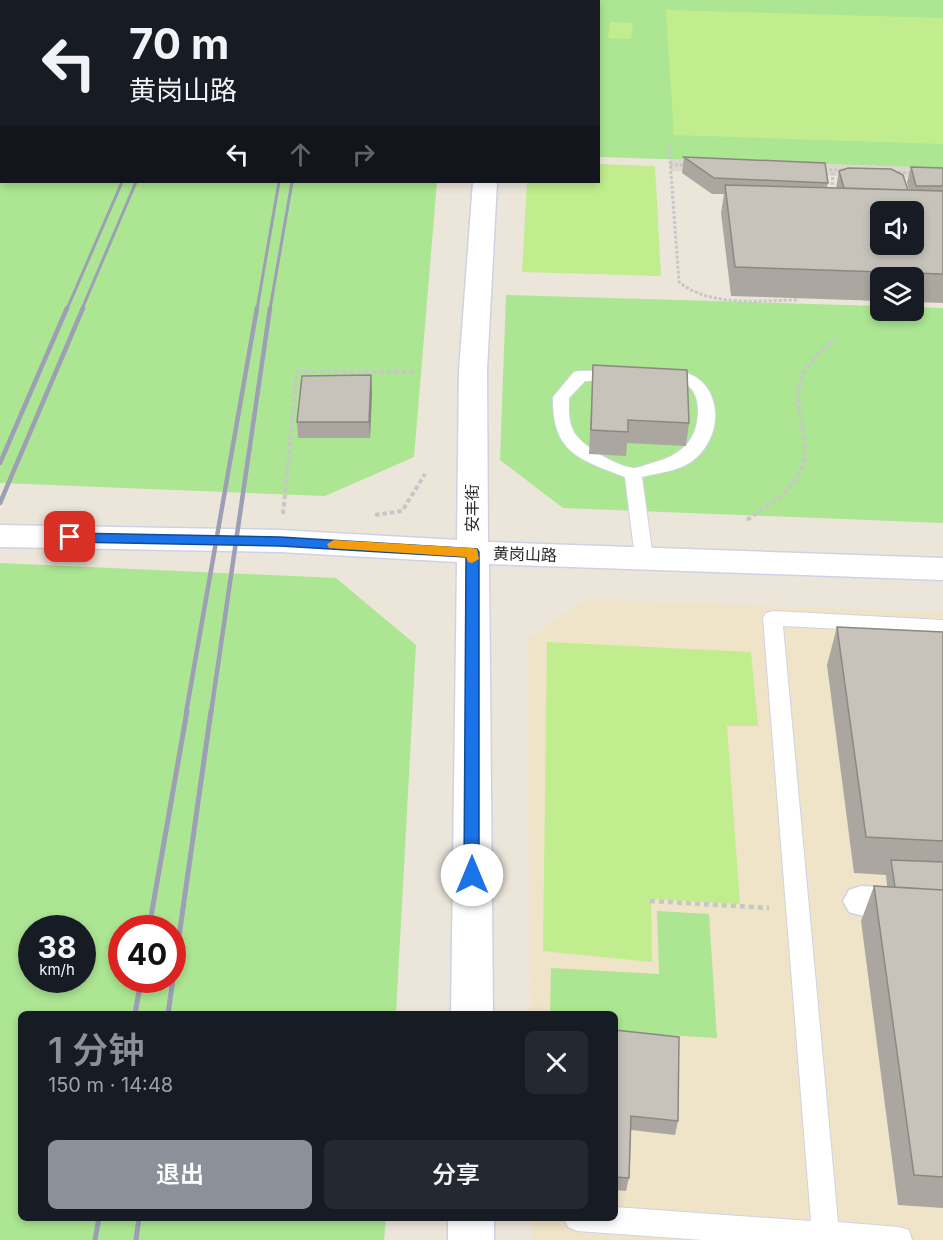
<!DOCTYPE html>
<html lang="zh">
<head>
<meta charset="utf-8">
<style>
  body { margin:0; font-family:Inter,"Noto Sans SC",sans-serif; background:#242831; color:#f1f3f6; height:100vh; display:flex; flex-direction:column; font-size:22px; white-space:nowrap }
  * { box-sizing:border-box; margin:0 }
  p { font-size:20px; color:#9ea1a6 }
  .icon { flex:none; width:33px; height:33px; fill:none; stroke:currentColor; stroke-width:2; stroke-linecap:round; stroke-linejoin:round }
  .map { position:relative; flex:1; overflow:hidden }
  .side { position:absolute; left:18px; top:1011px; width:600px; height:210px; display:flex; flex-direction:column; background:#171b24; border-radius:9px; box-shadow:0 3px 9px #0003 }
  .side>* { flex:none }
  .banner { position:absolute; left:0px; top:0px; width:600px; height:183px; box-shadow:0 3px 9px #0003; background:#171b24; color:#f1f3f6; overflow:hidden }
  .controls { position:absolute; left:870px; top:201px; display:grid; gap:12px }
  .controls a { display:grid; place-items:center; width:54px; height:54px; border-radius:9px; background:#171b24; box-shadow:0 3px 9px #0003; font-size:30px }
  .speed { position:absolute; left:18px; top:915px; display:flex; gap:12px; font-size:30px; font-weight:700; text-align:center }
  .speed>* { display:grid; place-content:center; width:78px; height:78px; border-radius:50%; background:#171b24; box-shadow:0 3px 9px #0003; line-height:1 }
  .speed small { font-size:15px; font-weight:400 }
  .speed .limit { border:9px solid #d22; background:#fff; color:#111 }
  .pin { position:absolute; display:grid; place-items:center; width:51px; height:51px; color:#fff; margin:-26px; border-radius:12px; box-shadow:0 3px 9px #0006 }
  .me { position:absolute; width:66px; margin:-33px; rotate:0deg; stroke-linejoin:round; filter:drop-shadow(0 0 4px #0008) }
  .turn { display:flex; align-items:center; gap:21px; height:126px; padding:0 30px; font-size:27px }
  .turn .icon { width:78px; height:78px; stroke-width:2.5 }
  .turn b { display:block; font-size:42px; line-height:51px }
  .lanes { display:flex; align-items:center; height:57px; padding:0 30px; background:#0003; justify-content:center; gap:30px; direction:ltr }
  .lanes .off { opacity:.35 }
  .round { display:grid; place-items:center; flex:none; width:63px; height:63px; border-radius:9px; background:#242831 }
  .head { display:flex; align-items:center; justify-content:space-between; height:102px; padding:0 30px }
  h1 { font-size:36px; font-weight:600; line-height:45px; color:#8c9099 }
  .button { display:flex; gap:12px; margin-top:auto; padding:12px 30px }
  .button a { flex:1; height:69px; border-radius:9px; background:#8c9099; color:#fff; font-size:24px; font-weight:600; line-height:69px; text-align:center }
  .button a+a { background:#242831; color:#f1f3f6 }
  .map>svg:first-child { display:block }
  .education { fill:#efe4c8 }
  .green { fill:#ace693; fill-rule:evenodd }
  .pitch { fill:#c1ed8e }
  .plaza { fill:#dcd8d1 }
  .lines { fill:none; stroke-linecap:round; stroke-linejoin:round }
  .service-casing { stroke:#cfd2e3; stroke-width:2 }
  .pedestrian-casing { stroke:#cfd2e3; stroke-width:3 }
  .tertiary-casing { stroke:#cfd2e3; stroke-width:3 }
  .path-far2 { stroke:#c7c7c7; stroke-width:3; stroke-dasharray:3 2; stroke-linecap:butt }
  .path-far1 { stroke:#c7c7c7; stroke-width:4; stroke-dasharray:4.5 3; stroke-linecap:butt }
  .path { stroke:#c7c7c7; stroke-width:4.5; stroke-dasharray:5 4; stroke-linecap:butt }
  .service { fill:#fff; fill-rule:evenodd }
  .pedestrian { fill:#fff; fill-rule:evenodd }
  .tertiary { fill:#fff; fill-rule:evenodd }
  .rail-far2 { stroke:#9d9fb4; stroke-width:3 }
  .rail-far1 { stroke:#9d9fb4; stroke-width:4.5 }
  .rail { stroke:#9d9fb4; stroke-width:5 }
  .wall { fill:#aba7a0 }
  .shaded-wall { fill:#8b8882 }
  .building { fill:#c7c2ba; stroke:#8b8882; stroke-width:1.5; fill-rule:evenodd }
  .route { fill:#1a73e8; stroke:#114b97; stroke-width:1.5 }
  .slow { fill:#f59e0b }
  .labels { text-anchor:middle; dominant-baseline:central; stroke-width:5; stroke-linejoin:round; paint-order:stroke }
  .street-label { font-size:16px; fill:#292929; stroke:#fff }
</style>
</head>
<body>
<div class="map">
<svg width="943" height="1240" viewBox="0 0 943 1240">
  <rect width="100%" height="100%" fill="#ece5da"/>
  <path class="education" d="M585,599L943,613V1240H532V1218H615V1014H530L527,640Z"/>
  <path class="green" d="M0,0H452L2,2V182H437L414,457L325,496L0,483Z
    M531,0H943V168L599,157L598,2Z
    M506,295L880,306V310H914V307L943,308V523L563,508L500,460Z
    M0,563L336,578L416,645L396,1014H21V1218H386L384,1240H0ZM82,928V980H32V928ZM172,928V980H122V928Z
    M657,911L709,914L717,1038L615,1032V1014H550L551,968L659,974Z"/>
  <path class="pitch" d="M666,10L943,18V144L674,135Z
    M610,22L633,23L631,39L608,38Z
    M599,164L655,166L661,276L522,272L527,182H598Z
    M547,642L751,652L758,726H727L740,904L651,899L652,962L543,951Z"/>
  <path class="plaza" d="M670,159L943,168V179L671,171Z"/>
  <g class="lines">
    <g class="service-casing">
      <path id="service" d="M580,371H618L624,372L626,376L624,380L585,381L569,398C569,408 568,420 573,430C579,445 618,467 634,468C639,468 647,464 652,463C680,456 698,441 698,410C698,399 694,388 684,383C676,379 666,383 657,381L655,377L657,373C718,358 734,431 691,462C678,471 658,473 642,477L653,558L651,563L644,565L637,563L635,558L625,477C579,459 552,453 553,397L574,372Z
        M773,611L943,620V634L783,626L838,1222L899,1227L909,1230L912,1240H703L577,1231L568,1227L564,1218H615V1207L811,1221L763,618L766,613Z"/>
    </g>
    <g class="pedestrian-casing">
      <path id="pedestrian" d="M861,886L909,889L921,893L927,904L921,915C900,922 870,919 849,912L843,901L849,890Z"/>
    </g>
    <g class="tertiary-casing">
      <path id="tertiary" d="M486,0H506V2H486Z
        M473,182H497L487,370L488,542L943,558V580L489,564L493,1014H451L457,562L280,552L0,547V525L280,530L457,540L459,370Z
        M448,1218H494V1240H448Z"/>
    </g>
    <path class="path-far2" d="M669,146L679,282C711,308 761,300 799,300
      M670,165H687
      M824,170H846
      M893,172L912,173
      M832,190L833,170"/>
    <path class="path-far1" d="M283,514L297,372H413
      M375,515L402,511L425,474
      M747,520C766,506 787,495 799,474C816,445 790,409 801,378C806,363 823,350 834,339"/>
    <path class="path" d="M650,901L769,908"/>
    <use href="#service" class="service"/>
    <use href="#pedestrian" class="pedestrian"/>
    <use href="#tertiary" class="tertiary"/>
    <path class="rail-far2" d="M67,309L122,182
      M82,309L136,182
      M257,309L279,182
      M270,309L292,182"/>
    <path class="rail-far1" d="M0,463L67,308
      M0,503L83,308
      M186,713L257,308
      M211,713L270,308"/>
    <path class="rail" d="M149,928L187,711
      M135,1014L141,980
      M168,1014L211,711
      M95,1240L99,1218
      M136,1240L139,1218"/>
  </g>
  <path class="wall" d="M684,157L828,183L827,187L836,188L839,171L909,190L907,182L911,167L943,168V303L914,302V278H880V301L731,296L721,213L724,194H712L682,173Z
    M593,365L689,423L686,446L627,443L626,456L589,454Z
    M371,375L372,392L370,438H298L297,422Z
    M837,627L943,632V1208L898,1205L861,921L874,886H887L886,875L854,873L827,665Z
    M615,1030L678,1121L675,1135L631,1130L629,1178L626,1191L615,1190Z"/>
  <path class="shaded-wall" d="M371,375L372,392L370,438L369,422Z"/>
  <path class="building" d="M684,157L825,163L828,183L714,178Z
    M911,167L943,168V186H916Z
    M848,168L891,169L903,175L908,190L844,188L839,171Z
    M725,185L943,191V274L735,267ZM880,212H914V244H880Z
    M593,365L687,370L689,423L628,420V432L591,430Z
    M371,375L369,422H297L302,376Z
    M837,627L943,632V841L866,837Z
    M891,860L943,862V890L895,887Z
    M874,886L943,890V1177L914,1175Z
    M615,1030L679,1037L678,1121L631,1116L629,1178L615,1177Z"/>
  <path class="route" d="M70,533L280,537L477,549L479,552V875L477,880L472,881L466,880L464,875L466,557L280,546L70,542L64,537Z"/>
  <path class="slow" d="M334,540L472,548L477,549L479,559L472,563L468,562L466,557L329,548L327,544Z"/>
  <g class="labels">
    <g class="street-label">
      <text transform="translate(472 508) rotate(-90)">安丰街</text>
      <text transform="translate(525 554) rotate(2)">黄岗山路</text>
    </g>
  </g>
</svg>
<div class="controls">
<a><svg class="icon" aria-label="sound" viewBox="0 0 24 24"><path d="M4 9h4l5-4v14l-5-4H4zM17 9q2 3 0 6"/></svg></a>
<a><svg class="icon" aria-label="layers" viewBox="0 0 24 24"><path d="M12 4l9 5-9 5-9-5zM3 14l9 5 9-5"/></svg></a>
</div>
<div class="speed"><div>38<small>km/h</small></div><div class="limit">40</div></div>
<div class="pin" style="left:70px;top:537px;background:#d93025"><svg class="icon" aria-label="arrive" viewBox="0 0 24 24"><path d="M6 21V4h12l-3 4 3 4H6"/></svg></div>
<svg class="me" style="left:472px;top:875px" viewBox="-20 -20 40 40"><circle r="19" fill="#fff"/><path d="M0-13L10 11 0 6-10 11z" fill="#1a73e8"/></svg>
<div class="banner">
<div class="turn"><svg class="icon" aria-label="left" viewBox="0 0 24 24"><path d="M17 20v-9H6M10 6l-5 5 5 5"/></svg><div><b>70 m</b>黄岗山路</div></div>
<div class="lanes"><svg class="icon" aria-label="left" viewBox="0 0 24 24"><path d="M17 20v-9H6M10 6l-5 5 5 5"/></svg><svg class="icon off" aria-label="ahead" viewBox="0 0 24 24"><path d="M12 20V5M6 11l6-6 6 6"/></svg><svg class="icon off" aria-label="right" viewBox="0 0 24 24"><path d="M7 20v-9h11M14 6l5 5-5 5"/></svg></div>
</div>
<section class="side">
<div class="head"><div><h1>1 分钟</h1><p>150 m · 14:48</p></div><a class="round"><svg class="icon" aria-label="close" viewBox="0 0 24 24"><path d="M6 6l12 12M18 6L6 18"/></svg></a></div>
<div class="button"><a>退出</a><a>分享</a></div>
</section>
</div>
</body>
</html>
